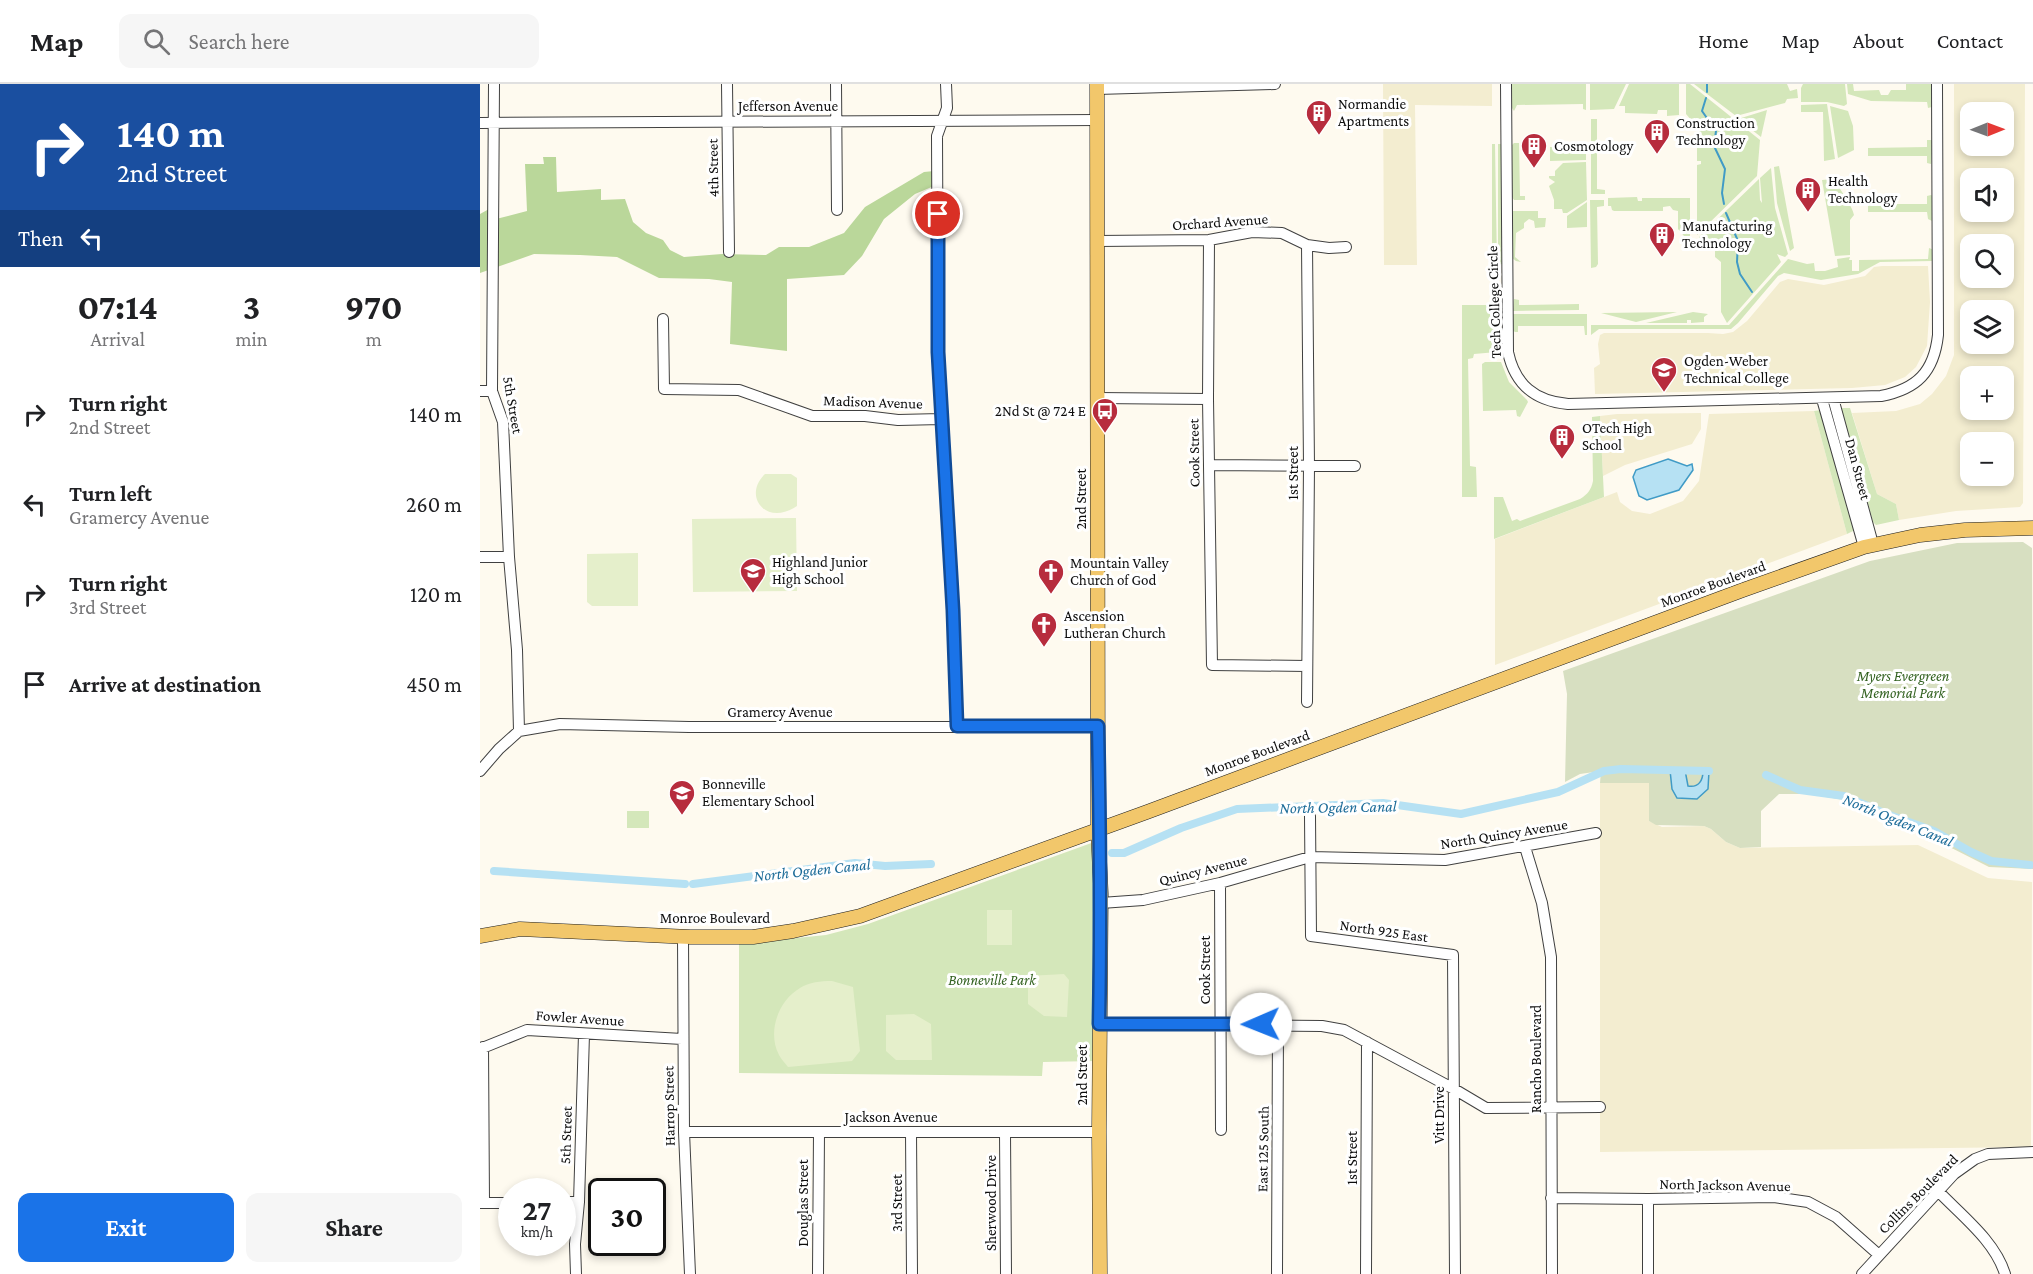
<!DOCTYPE html>
<html lang="en">
<head>
<meta charset="utf-8">
<style>
  body { margin:0; font-family:"Crimson Pro",serif; background:#f6f6f6; color:#202124; height:100vh; display:flex; flex-direction:column; font-size:22px; white-space:nowrap }
  * { box-sizing:border-box; margin:0 }
  p { font-size:20px; color:#757577 }
  .icon { flex:none; width:33px; height:33px; fill:none; stroke:currentColor; stroke-width:2; stroke-linecap:round; stroke-linejoin:round }
  .map { position:relative; flex:1; overflow:hidden }
  .details { display:flex; flex-direction:column; background:#fff; width:480px }
  .details>* { flex:none }
  .banner { background:#1a4fa0; color:#fff; overflow:hidden }
  .needle { width:39px; rotate:89deg }
  .tools { position:absolute; left:1480px; top:18px; display:grid; gap:12px }
  .tools a { display:grid; place-items:center; width:54px; height:54px; border-radius:12px; background:#fff; box-shadow:0 3px 9px #0003; font-size:30px }
  .speed { position:absolute; left:18px; top:1094px; display:flex; gap:12px; font-size:30px; font-weight:700; text-align:center }
  .speed>* { display:grid; place-content:center; width:78px; height:78px; border-radius:50%; background:#fff; box-shadow:0 3px 9px #0003; line-height:1 }
  .speed small { font-size:15px; font-weight:400 }
  .speed .limit { border:3px solid #111; border-radius:9px; background:#fff; color:#111 }
  .pin { position:absolute; display:grid; place-items:center; width:51px; height:51px; color:#fff; margin:-26px; border:3px solid #fff; border-radius:50%; box-shadow:0 2px 6px #0007 }
  .me { position:absolute; width:66px; margin:-33px; rotate:269deg; stroke-linejoin:round; filter:drop-shadow(0 0 4px #0008) }
  .turn { display:flex; align-items:center; gap:21px; height:126px; padding:0 18px; font-size:27px }
  .turn .icon { width:78px; height:78px; stroke-width:2.5 }
  .turn b { display:block; font-size:42px; line-height:51px }
  .then { display:flex; align-items:center; height:57px; padding:0 18px; background:#0003; gap:12px; font-size:22px }
  .eta { display:flex; justify-content:space-evenly; align-items:center; height:102px; text-align:center }
  .eta b { font-size:36px; font-weight:700; line-height:42px }
  .primary-button { display:flex; gap:12px; margin-top:auto; padding:12px 18px }
  .primary-button a { flex:1; height:69px; border-radius:12px; background:#1a73e8; color:#fff; font-size:24px; font-weight:700; line-height:69px; text-align:center }
  .primary-button a+a { background:#f6f6f6; color:#202124 }
  ul { padding:0; list-style:none }
  li { display:flex; align-items:center; gap:18px; height:90px; padding:0 18px }
  li div { flex:1 }
  li b { display:block; font-size:22px }
  li em { font-style:normal }
  header { display:flex; align-items:center; gap:36px; box-sizing:border-box; height:84px; padding:0 30px; background:#fff; border-bottom:2px solid #e0e0e0 }
  header strong { font-size:28px }
  nav { display:flex; gap:33px; margin-inline-start:auto; font-size:21px }
  .search { width:420px; height:54px; background:#f6f6f6; display:flex; align-items:center; gap:15px; box-sizing:border-box; padding:0 21px; border-radius:12px; color:#757577; font-size:22px }
  main { display:flex; flex:1; min-height:0 }
  .map>svg:first-child { display:block }
  .farmland { fill:#f3edd0; fill-rule:evenodd }
  .green { fill:#d4e7ba }
  .forest { fill:#bad79a }
  .cemetery { fill:#d7dfc1 }
  .pitch { fill:#e5efcb }
  .water { fill:#b6e1f3; stroke:#409bc6; stroke-width:1.5 }
  .lines { fill:none; stroke-linecap:round; stroke-linejoin:round }
  .stream { stroke:#409bc6; stroke-width:2 }
  .canal { stroke:#b6e1f3; stroke-width:8 }
  .minor-casing { stroke:#404040; stroke-width:12 }
  .major-casing { stroke:#1e1e1e; stroke-width:15 }
  .minor { stroke:#fff; stroke-width:10 }
  .major { stroke:#f2c76b; stroke-width:14 }
  .route-casing { stroke:#114b97; stroke-width:15 }
  .route { stroke:#1a73e8; stroke-width:10 }
  .labels { text-anchor:middle; dominant-baseline:central; stroke-width:6; stroke-linejoin:round; paint-order:stroke }
  .poi-label { font-size:15px; fill:#0d0d0d; stroke:#fff; text-anchor:start }
  .street-label { font-size:15px; fill:#0d0d0d; stroke:#fff }
  .park-label { font-size:15px; font-style:italic; fill:#336221; stroke:#fff }
  .water-label { font-size:16px; font-style:italic; fill:#1d6c99; stroke:#fff }
</style>
</head>
<body>
<header>
<strong>Map</strong>
<div class="search"><svg class="icon" aria-label="search" viewBox="0 0 24 24"><circle cx="10" cy="10" r="6"/><path d="M15 15l6 6"/></svg>Search here</div>
<nav><a>Home</a><a>Map</a><a>About</a><a>Contact</a></nav>
</header>
<main>
<section class="details">
<div class="banner">
<div class="turn"><svg class="icon" aria-label="right" viewBox="0 0 24 24"><path d="M7 20v-9h11M14 6l5 5-5 5"/></svg><div><b>140 m</b>2nd Street</div></div>
<div class="then">Then<svg class="icon" aria-label="left" viewBox="0 0 24 24"><path d="M17 20v-9H6M10 6l-5 5 5 5"/></svg></div>
</div>
<div class="eta">
<div><b>07:14</b><p>Arrival</p></div>
<div><b>3</b><p>min</p></div>
<div><b>970</b><p>m</p></div>
</div>
<ul>
<li><svg class="icon" aria-label="right" viewBox="0 0 24 24"><path d="M7 20v-9h11M14 6l5 5-5 5"/></svg><div><b>Turn right</b><p>2nd Street</p></div><em>140 m</em></li>
<li><svg class="icon" aria-label="left" viewBox="0 0 24 24"><path d="M17 20v-9H6M10 6l-5 5 5 5"/></svg><div><b>Turn left</b><p>Gramercy Avenue</p></div><em>260 m</em></li>
<li><svg class="icon" aria-label="right" viewBox="0 0 24 24"><path d="M7 20v-9h11M14 6l5 5-5 5"/></svg><div><b>Turn right</b><p>3rd Street</p></div><em>120 m</em></li>
<li><svg class="icon" aria-label="arrive" viewBox="0 0 24 24"><path d="M6 21V4h12l-3 4 3 4H6"/></svg><div><b>Arrive at destination</b></div><em>450 m</em></li>
</ul>
<div class="primary-button"><a>Exit</a><a>Share</a></div>
</section>
<div class="map">
<svg width="1553" height="1190" viewBox="0 0 1553 1190">
  <rect width="100%" height="100%" fill="#fefaef"/>
  <path class="farmland" d="M903,0H1012V22L935,21L937,181H904Z
    M1474,0H1545L1543,419L1540,423L1476,427L1419,436L1416,420L1397,410L1372,329L1416,327L1440,320L1452,310L1466,292L1474,271ZM1491,28H1524V62H1491ZM1491,94H1524V128H1491ZM1491,160H1524V194H1491ZM1491,226H1524V260H1491ZM1491,292H1524V326H1491ZM1491,358H1524V392H1491Z
    M1402,182H1448L1450,218L1447,262L1436,283L1425,293L1405,301L1372,304L1115,310L1114,284L1120,280L1118,260L1120,251L1124,249H1228L1243,250L1253,248L1267,237L1300,198L1308,195L1344,201L1385,192L1394,183Z
    M1334,327L1367,450L1015,581V455L1137,408L1140,418L1152,427L1170,430L1203,417L1219,397L1229,330Z
    M1221,329V345L1212,360L1145,381L1123,392L1120,332L1137,330Z
    M1120,699H1169V737L1182,743L1224,742L1231,745L1246,758L1260,764L1438,761L1508,794L1552,798L1551,1063L1120,1068Z"/>
  <path class="green" d="M1032,0H1106V26L1103,25V20L1037,21L1034,27L1032,24Z
    M1110,0H1146L1134,25L1110,26Z
    M1149,0H1199V31L1187,32V26H1178L1177,30L1145,29V22H1139Z
    M1206,0H1210L1280,56L1277,92L1217,151V81L1221,80V77H1217V43L1206,30Z
    M1214,0H1307L1310,7L1317,5L1318,14L1307,15L1305,19L1256,32Z
    M1323,0H1365L1367,20L1364,22L1347,18H1321V4Z
    M1367,0H1373L1374,7L1399,6L1401,11H1408L1411,6H1426V0H1454L1452,23L1448,24L1447,18L1391,17L1368,10Z
    M1347,20L1355,75L1344,77L1343,28H1321V21Z
    M1350,22L1368,27L1373,42L1374,66L1358,74Z
    M1287,26L1281,53L1258,35Z
    M1111,35H1117V105L1125,106V110H1111Z
    M1447,56H1452L1453,58L1451,80L1447,79V72H1388V64L1447,63Z
    M1034,59H1039L1040,112H1045V116H1034L1032,113V61Z
    M1012,60H1015L1017,181L1012,180Z
    M1018,60H1021L1022,180L1018,181Z
    M1070,63H1097V67H1106V76L1070,77Z
    M1106,78L1107,116L1087,129H1083L1082,125H1074V116L1069,102L1075,98L1069,94V92H1075V87L1083,79Z
    M1299,82L1314,164L1310,167L1297,119L1294,83Z
    M1291,84L1295,124L1308,170L1305,173L1297,170L1301,178L1247,239L1241,228V178L1235,173V161H1224L1219,157V153L1279,95L1280,116L1282,119L1280,94Z
    M1354,95C1359,104 1373,123 1374,131L1370,136V171L1355,172L1342,96Z
    M1451,111L1453,112V135L1452,137L1448,135L1447,128H1388V120H1447V112Z
    M1157,113L1158,117H1162V114H1210V159L1198,145V127L1193,126L1190,122L1183,123V127H1134L1132,126L1131,122H1128V114Z
    M1110,116H1124V122L1117,123L1118,180L1116,183L1111,184Z
    M1107,118V143L1087,144V132Z
    M1033,127H1058V134H1066L1065,143L1055,144L1054,137L1049,135L1044,139V144L1036,149L1035,173L1041,178L1036,177L1032,174Z
    M1449,164L1454,166L1452,177L1400,178L1378,190L1341,196L1304,189L1298,192L1258,239L1251,245H1119L1111,251V241H1249L1308,175L1327,180L1334,179L1335,187H1345L1358,183L1357,175L1370,173L1369,176H1372V187H1379V176L1448,175Z
    M1016,212L1017,268L994,270L993,274L988,275L990,382L996,383L997,413H982V221H1012V213Z
    M1034,215L1039,216V221L1099,220V226L1033,227Z
    M1197,228L1156,238L1121,229Z
    M1213,228L1228,230L1224,233V238L1211,239V236H1207V239H1166Z
    M1033,230H1107V251H1105L1104,242H1038V248H1035L1032,246Z
    M1005,278H1021L1029,298L1047,316L1048,318L1040,333L1037,332L1036,326L1003,327L1002,280Z
    M1361,324H1370L1397,410L1416,420L1419,436L1396,441L1393,438Z
    M1341,326L1375,446L1367,450L1334,327Z
    M1120,332L1124,413L1014,455V413H1023L1032,437L1037,435L1040,437L1100,415C1108,410 1111,406 1113,397L1112,333Z
    M147,727H169V744H147Z
    M617,757L616,977L563,978L562,992L259,989V860L346,851L388,840Z"/>
  <path class="forest" d="M63,73H76L77,108L121,105V116L145,115L153,138L166,149L183,156L190,166L204,173L242,170L286,171L299,163H329L364,149L385,123L444,88L454,87V102L435,110L404,135L382,172L364,191L307,195V267L250,260L252,198L229,195L179,194L137,173L100,171L54,170L0,189V130L9,125L16,135L47,127L45,80H64Z"/>
  <path class="cemetery" d="M1543,458L1552,464L1553,785L1509,783L1444,750L1370,717L1328,710H1299L1281,727V763L1260,764L1246,758L1231,745L1224,742L1176,741L1169,737V699H1120L1121,687L1100,690L1085,698L1087,610L1083,587L1390,477L1477,459Z"/>
  <path class="pitch" d="M285,390H311L317,394V422C286,443 262,412 285,390Z
    M316,434L317,507L213,508L212,435Z
    M158,469V522H112L107,518V470Z
    M507,826H532V861H507Z
    M584,890L589,896L587,933L564,932L548,920V892Z
    M352,897L373,903L380,967L372,977L308,983C305,979 301,975 299,971C287,948 298,917 320,904C329,898 341,897 352,897Z
    M434,930L451,940L452,976H416L406,967V931Z"/>
  <path class="water" d="M1188,375L1207,382L1212,380L1213,386L1199,406L1167,416L1159,412L1153,393L1156,386Z
    M1190,686H1205L1208,702C1219,704 1223,696 1223,687H1229L1228,705L1217,715L1197,714L1192,705Z"/>
  <g class="lines">
    <path class="stream" d="M1227,8V0
      M1226,14L1222,27L1236,47L1234,62L1245,85L1242,109L1244,120
      M1246,129L1258,157L1257,178L1260,190L1272,208"/>
    <path class="canal" d="M1286,691L1320,706L1364,712L1404,729L1454,747L1491,768L1511,777L1550,781
      M632,769H644L701,744L757,725L903,719L981,730L1078,708L1124,687L1141,685L1229,687
      M14,787L205,800
      M213,800L375,779L405,782L451,780"/>
    <g class="minor-casing">
      <path id="minor" d="M14,0L12,307L23,338L29,473L37,566L39,647
        M247,0L249,168
        M356,0L357,126
        M466,0L467,24L457,52L458,268L473,527L477,642
        M1026,0L1028,268C1035,301 1055,317 1088,320L1401,312C1437,305 1454,288 1458,251L1457,0
        M617,5L795,0
        M0,39L617,36
        M729,156L728,315L732,581L827,582
        M617,157L729,156L772,148L802,149L827,161L849,164L866,163
        M183,235L184,305L259,306L332,332H385L418,336L461,335
        M0,307H12
        M617,314L728,315
        M1353,314L1393,460
        M1342,315L1384,463
        M730,381L875,382
        M0,473H29
        M827,618L829,382L827,161
        M0,687L19,665L39,647L80,640L209,643H618
        M830,732L831,852L973,871L975,1190
        M1045,763L1062,819L1071,873L1072,1190
        M740,799L741,1046
        M621,819L663,816L740,799L830,773L965,776L1116,749
        M203,852L204,1048L210,1190
        M619,940L842,942L864,946L974,1005L1006,1024L1120,1023
        M3,963L4,1119
        M0,965L47,946L202,955
        M204,1048H619
        M431,1048L432,1190
        M525,1049L526,1190
        M1458,1107C1482,1132 1515,1157 1525,1190
        M1071,1114L1168,1115L1294,1113L1328,1118L1356,1133L1399,1171
        M1168,1115V1190
        M82,1118H99
        M0,1119H32
        M96,1190L95,1160L99,1118L104,950
        M338,1190L339,1048
        M797,1190L798,940
        M886,1190L887,958
        M1382,1190L1474,1090L1495,1075L1508,1070L1553,1068"/>
    </g>
    <g class="major-casing">
      <path id="major" d="M617,0L618,746L621,810L619,1048L620,1190
        M0,852L40,845L210,853H273L313,847L380,832L667,728L1263,506L1384,463L1440,451L1485,446L1553,444"/>
    </g>
    <use href="#minor" class="minor"/>
    <use href="#major" class="major"/>
  </g>
  <g class="lines">
    <g class="route-casing">
      <path id="route" d="M458,130V268L473,526L477,642H618C620,742 621,841 619,940H781"/>
    </g>
    <use href="#route" class="route"/>
  </g>
  <defs>
    <g id="building-pin" transform="scale(1.35)"><path d="M0 17L-7.5 6A9.5 9.5 0 1 1 7.5 6Z" fill="#b72c3d" stroke="#fff"/><path d="M-4-6H4V6H1V3H-1V6H-4ZM-2.5-4.3h1.7v1.8h-1.7ZM.8-4.3h1.7v1.8H.8ZM-2.5-1h1.7V.8h-1.7ZM.8-1h1.7V.8H.8Z" fill="#fff"/></g>
    <g id="university-pin" transform="scale(1.35)"><path d="M0 17L-7.5 6A9.5 9.5 0 1 1 7.5 6Z" fill="#b72c3d" stroke="#fff"/><path d="M0-5L7-2L0 1L-7-2ZM-4 1L0 2.5L4 1V4Q0 6-4 4Z" fill="#fff"/></g>
    <g id="bus-pin" transform="scale(1.35)"><path d="M0 17L-7.5 6A9.5 9.5 0 1 1 7.5 6Z" fill="#b72c3d" stroke="#fff"/><path d="M-5-6H5V4H4V6H2V4H-2V6H-4V4H-5ZM-3.5-4V0h7V-4ZM-3.5 1.2v1.5H-2V1.2ZM2 1.2v1.5H3.5V1.2Z" fill="#fff"/></g>
    <g id="school-pin" transform="scale(1.35)"><path d="M0 17L-7.5 6A9.5 9.5 0 1 1 7.5 6Z" fill="#b72c3d" stroke="#fff"/><path d="M0-5L7-2L0 1L-7-2ZM-4 1L0 2.5L4 1V4Q0 6-4 4Z" fill="#fff"/></g>
    <g id="church-pin" transform="scale(1.35)"><path d="M0 17L-7.5 6A9.5 9.5 0 1 1 7.5 6Z" fill="#b72c3d" stroke="#fff"/><path d="M-1.2-6h2.4v3.5h3.3v2.4h-3.3V6h-2.4V-.1h-3.3v-2.4h3.3Z" fill="#fff"/></g>
  </defs>
  <g fill-rule="evenodd">
    <use href="#building-pin" x="839" y="29"/>
    <use href="#building-pin" x="1177" y="48"/>
    <use href="#building-pin" x="1054" y="62"/>
    <use href="#building-pin" x="1328" y="106"/>
    <use href="#building-pin" x="1182" y="151"/>
    <use href="#university-pin" x="1184" y="286"/>
    <use href="#bus-pin" x="625" y="327"/>
    <use href="#building-pin" x="1082" y="353"/>
    <use href="#school-pin" x="273" y="487"/>
    <use href="#church-pin" x="571" y="488"/>
    <use href="#church-pin" x="564" y="541"/>
    <use href="#school-pin" x="202" y="709"/>
  </g>
  <g class="labels">
    <g class="poi-label">
      <text x="858" y="20">Normandie<tspan x="858" dy="17">Apartments</tspan></text>
      <text x="1196" y="39">Construction<tspan x="1196" dy="17">Technology</tspan></text>
      <text x="1074" y="62">Cosmotology</text>
      <text x="1348" y="97">Health<tspan x="1348" dy="17">Technology</tspan></text>
      <text x="1202" y="142">Manufacturing<tspan x="1202" dy="17">Technology</tspan></text>
      <text x="1204" y="277">Ogden-Weber<tspan x="1204" dy="17">Technical College</tspan></text>
      <text x="606" y="327" text-anchor="end">2Nd St @ 724 E</text>
      <text x="1102" y="344">OTech High<tspan x="1102" dy="17">School</tspan></text>
      <text x="292" y="478">Highland Junior<tspan x="292" dy="17">High School</tspan></text>
      <text x="590" y="479">Mountain Valley<tspan x="590" dy="17">Church of God</tspan></text>
      <text x="584" y="532">Ascension<tspan x="584" dy="17">Lutheran Church</tspan></text>
      <text x="222" y="700">Bonneville<tspan x="222" dy="17">Elementary School</tspan></text>
    </g>
    <g class="street-label">
      <text x="308" y="22">Jefferson Avenue</text>
      <text transform="translate(233 84) rotate(-91)">4th Street</text>
      <text transform="translate(740 138) rotate(-4)">Orchard Avenue</text>
      <text transform="translate(1014 218) rotate(-92)">Tech College Circle</text>
      <text transform="translate(393 318) rotate(2)">Madison Avenue</text>
      <text transform="translate(33 321) rotate(80)">5th Street</text>
      <text transform="translate(714 369) rotate(-91)">Cook Street</text>
      <text transform="translate(1378 385) rotate(75)">Dan Street</text>
      <text transform="translate(813 389) rotate(-90)">1st Street</text>
      <text transform="translate(601 415) rotate(-90)">2nd Street</text>
      <text transform="translate(1233 500) rotate(-20)">Monroe Boulevard</text>
      <text x="300" y="628">Gramercy Avenue</text>
      <text transform="translate(777 669) rotate(-20)">Monroe Boulevard</text>
      <text transform="translate(1024 750) rotate(-9)">North Quincy Avenue</text>
      <text transform="translate(723 786) rotate(-14)">Quincy Avenue</text>
      <text x="235" y="834">Monroe Boulevard</text>
      <text transform="translate(904 847) rotate(8)">North 925 East</text>
      <text transform="translate(725 886) rotate(-90)">Cook Street</text>
      <text transform="translate(100 934) rotate(4)">Fowler Avenue</text>
      <text transform="translate(1056 975) rotate(-90)">Rancho Boulevard</text>
      <text transform="translate(602 991) rotate(-90)">2nd Street</text>
      <text transform="translate(189 1022) rotate(-91)">Harrop Street</text>
      <text transform="translate(959 1031) rotate(-90)">Vitt Drive</text>
      <text x="411" y="1033">Jackson Avenue</text>
      <text transform="translate(86 1051) rotate(-88)">5th Street</text>
      <text transform="translate(783 1065) rotate(-89)">East 125 South</text>
      <text transform="translate(872 1074) rotate(-90)">1st Street</text>
      <text transform="translate(1245 1101) rotate(1)">North Jackson Avenue</text>
      <text transform="translate(1438 1110) rotate(-45)">Collins Boulevard</text>
      <text transform="translate(323 1119) rotate(-90)">Douglas Street</text>
      <text transform="translate(417 1119) rotate(-90)">3rd Street</text>
      <text transform="translate(511 1119) rotate(-90)">Sherwood Drive</text>
    </g>
    <g class="park-label">
      <text x="1423" y="592">Myers Evergreen<tspan x="1423" dy="17">Memorial Park</tspan></text>
      <text x="512" y="896">Bonneville Park</text>
    </g>
    <g class="water-label">
      <text transform="translate(858 723) rotate(-1)">North Ogden Canal</text>
      <text transform="translate(1418 736) rotate(22)">North Ogden Canal</text>
      <text transform="translate(332 786) rotate(-6)">North Ogden Canal</text>
    </g>
  </g>
</svg>
<div class="tools">
<a><svg class="needle" viewBox="-14 -14 28 28"><path d="M0-13l5 13h-10z" fill="#e53935"/><path d="M0 13l5-13h-10z" fill="#757577"/></svg></a>
<a><svg class="icon" aria-label="sound" viewBox="0 0 24 24"><path d="M4 9h4l5-4v14l-5-4H4zM17 9q2 3 0 6"/></svg></a>
<a><svg class="icon" aria-label="search" viewBox="0 0 24 24"><circle cx="10" cy="10" r="6"/><path d="M15 15l6 6"/></svg></a>
<a><svg class="icon" aria-label="layers" viewBox="0 0 24 24"><path d="M12 4l9 5-9 5-9-5zM3 14l9 5 9-5"/></svg></a>
<a>+</a>
<a>−</a>
</div>
<div class="speed"><div>27<small>km/h</small></div><div class="limit">30</div></div>
<div class="pin" style="left:458px;top:130px;background:#d93025"><svg class="icon" aria-label="arrive" viewBox="0 0 24 24"><path d="M6 21V4h12l-3 4 3 4H6"/></svg></div>
<svg class="me" style="left:781px;top:940px" viewBox="-20 -20 40 40"><circle r="19" fill="#fff"/><path d="M0-13L10 11 0 6-10 11z" fill="#1a73e8"/></svg>
</div>
</main>
</body>
</html>
